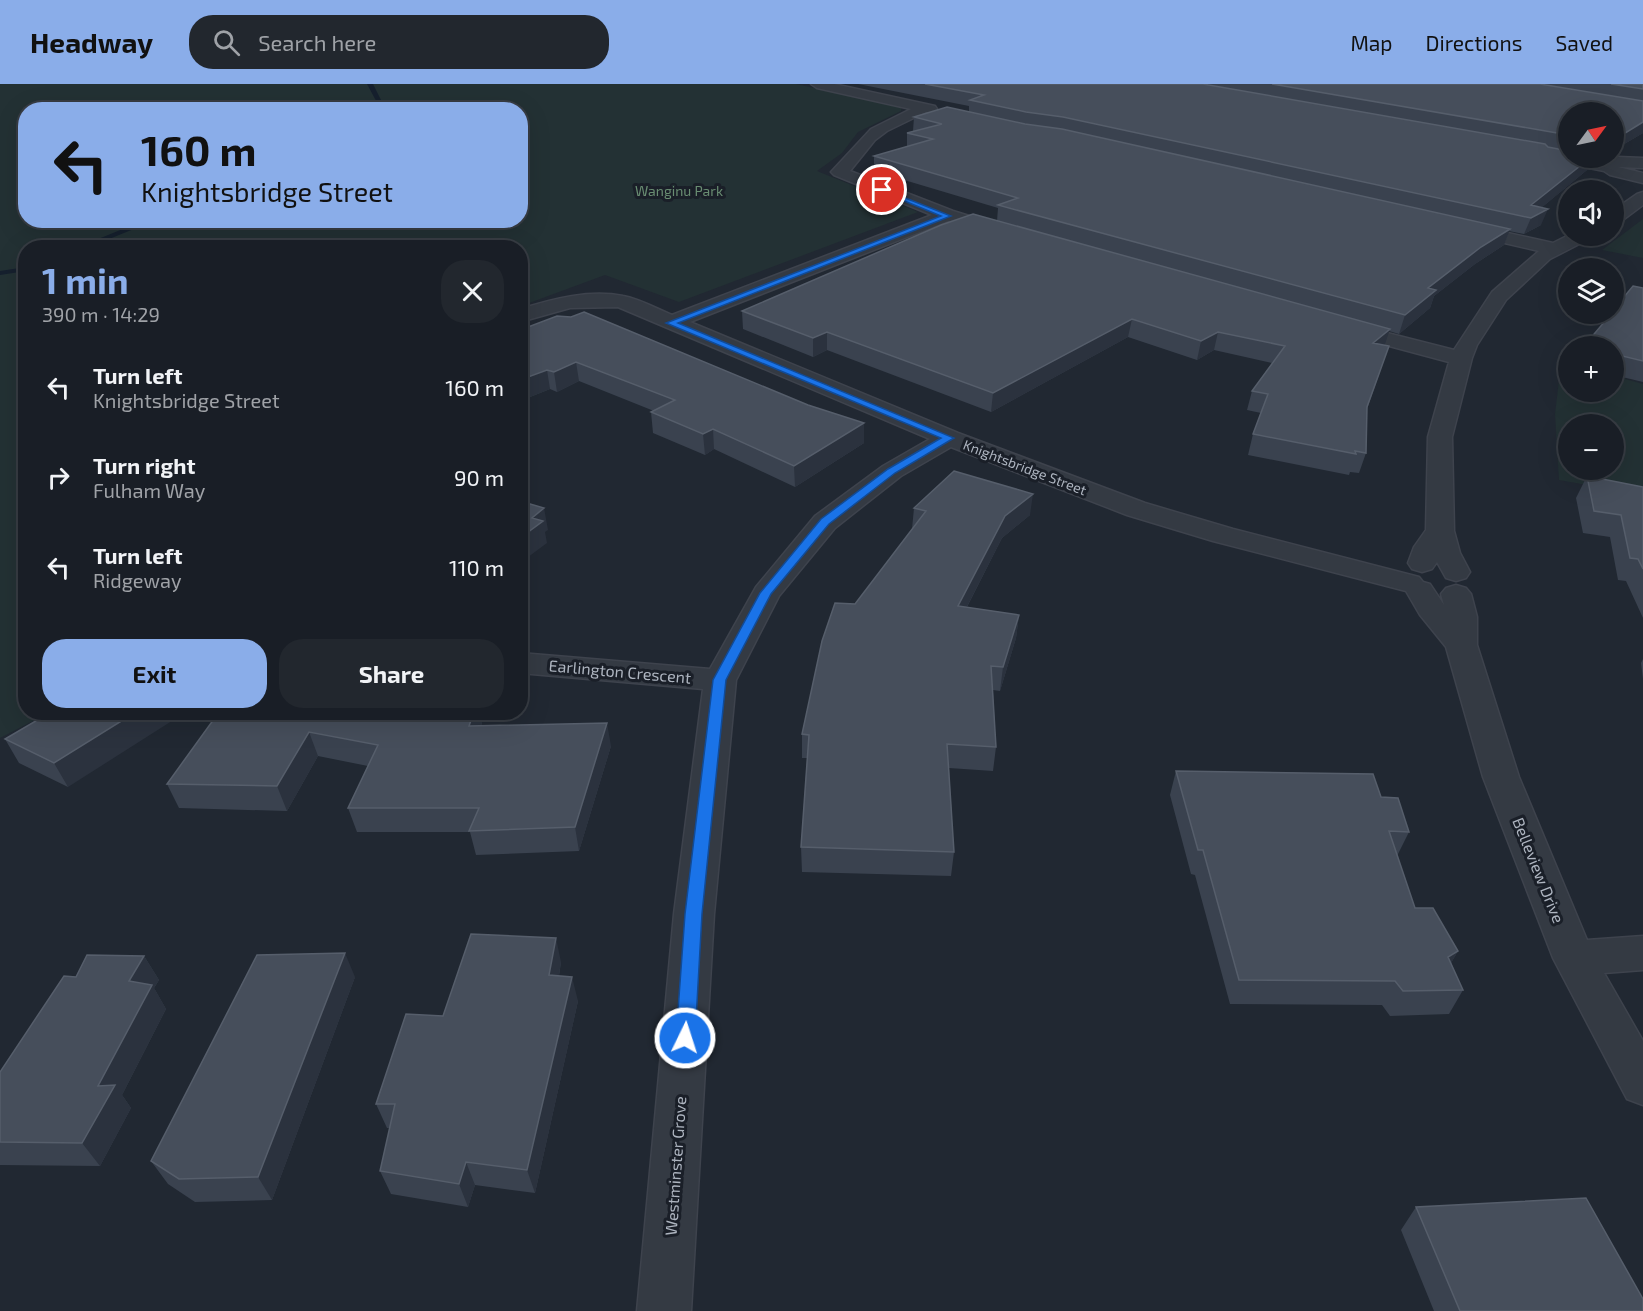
<!DOCTYPE html>
<html lang="en">
<head>
<meta charset="utf-8">
<style>
  body { margin:0; font-family:"Exo 2",sans-serif; background:#22272e; color:#f1f3f6; height:100vh; display:flex; flex-direction:column; font-size:22px; white-space:nowrap }
  * { box-sizing:border-box; margin:0 }
  p { font-size:20px; color:#9fa2a7 }
  .icon { flex:none; width:33px; height:33px; fill:none; stroke:currentColor; stroke-width:2; stroke-linecap:round; stroke-linejoin:round }
  .map { position:relative; flex:1; overflow:hidden }
  .sheet { position:absolute; left:18px; top:156px; width:510px; height:480px; display:flex; flex-direction:column; background:#191e26; border-radius:24px; box-shadow:0 6px 24px #0002,0 0 0 2px #373c43 }
  .sheet>* { flex:none }
  .top-card { position:absolute; left:18px; top:18px; width:510px; height:126px; border-radius:24px; box-shadow:0 6px 24px #0002,0 0 0 2px #373c43; background:#8aade9; color:#111; overflow:hidden }
  .needle { width:39px; rotate:57deg }
  .tools { position:absolute; left:1558px; top:18px; display:grid; gap:12px }
  .tools a { display:grid; place-items:center; width:66px; height:66px; border-radius:50%; background:#191e26; box-shadow:0 6px 24px #0002,0 0 0 2px #373c43; font-size:30px }
  .pin { position:absolute; display:grid; place-items:center; width:51px; height:51px; color:#fff; margin:-26px; border:3px solid #fff; border-radius:50%; box-shadow:0 2px 6px #0007 }
  .me { position:absolute; width:66px; margin:-33px; rotate:4deg; stroke-linejoin:round; filter:drop-shadow(0 0 4px #0008) }
  .turn { display:flex; align-items:center; gap:21px; height:126px; padding:0 24px; font-size:27px }
  .turn .icon { width:78px; height:78px; stroke-width:2.5 }
  .turn b { display:block; font-size:42px; line-height:51px }
  .round { display:grid; place-items:center; flex:none; width:63px; height:63px; border-radius:24px; background:#22272e }
  .summary { display:flex; align-items:center; justify-content:space-between; height:102px; padding:0 24px }
  h1 { font-size:36px; font-weight:700; line-height:45px; color:#8aade9 }
  .cta { display:flex; gap:12px; margin-top:auto; padding:12px 24px }
  .cta a { flex:1; height:69px; border-radius:24px; background:#8aade9; color:#111; font-size:24px; font-weight:700; line-height:69px; text-align:center }
  .cta a+a { background:#22272e; color:#f1f3f6 }
  ul { padding:0; list-style:none }
  li { display:flex; align-items:center; gap:18px; height:90px; padding:0 24px }
  li div { flex:1 }
  li b { display:block; font-size:22px }
  li em { font-style:normal }
  header { display:flex; align-items:center; gap:36px; box-sizing:border-box; height:84px; padding:0 30px; background:#8aade9; color:#111 }
  header strong { font-size:28px }
  nav { display:flex; gap:33px; margin-inline-start:auto; font-size:21px }
  .search { width:420px; height:54px; background:#22272e; display:flex; align-items:center; gap:15px; box-sizing:border-box; padding:0 21px; border-radius:24px; color:#9fa2a7; font-size:22px }
  .map>svg:first-child { display:block }
  .green { fill:#233134; fill-rule:evenodd }
  .lines { fill:none; stroke-linecap:round; stroke-linejoin:round }
  .stream { fill:#16202e; fill-rule:evenodd }
  .minor-casing { stroke:#3e434d; stroke-width:3 }
  .minor { fill:#343a43; fill-rule:evenodd }
  .wall { fill:#3a424f }
  .shaded-wall { fill:#2b323e }
  .building { fill:#464e5b; stroke:#565e6b; stroke-width:1.5 }
  .route { fill:#1a73e8; stroke:#114b97; stroke-width:1.5 }
  .labels { text-anchor:middle; dominant-baseline:central; stroke-width:6; stroke-linejoin:round; paint-order:stroke }
  .far-park-label { font-size:14px; fill:#698d72; stroke:#1a1f28 }
  .far-street-label { font-size:14px; fill:#aeb5c0; stroke:#1a1f28 }
  .street-label { font-size:16px; fill:#aeb5c0; stroke:#1a1f28 }
</style>
</head>
<body>
<header>
<strong>Headway</strong>
<div class="search"><svg class="icon" aria-label="search" viewBox="0 0 24 24"><circle cx="10" cy="10" r="6"/><path d="M15 15l6 6"/></svg>Search here</div>
<nav><a>Map</a><a>Directions</a><a>Saved</a></nav>
</header>
<div class="map">
<svg width="1643" height="1227" viewBox="0 0 1643 1227">
  <rect width="100%" height="100%" fill="#212832"/>
  <path class="green" d="M0,0H796L901,23V27L858,48L842,69L817,87L918,128L679,218L605,191L521,222L520,164H26V628L48,629L0,654ZM26,26H520V136H26Z
    M1643,135V174L1602,166Z
    M1561,279L1569,281V308H1614V292L1643,300V411L1559,396L1555,330ZM1569,340H1614V386H1569Z"/>
  <g class="lines">
    <path class="stream" d="M367,0H373L386,26H381Z
      M145,136H156L87,164H76Z
      M26,183V187L0,191V187Z"/>
    <g class="minor-casing">
      <path id="minor" d="M811,0H834L935,22L937,25L935,28H926L887,47L875,56L850,87L953,127L1008,144L1011,148L1008,152L1002,153L948,137L690,238L958,349L1145,419L1233,445L1419,493L1423,498L1430,500L1444,521L1441,510L1446,504L1456,501L1466,504L1471,510L1477,533V561L1519,693L1587,856L1643,852V886L1604,889L1643,957V1021L1627,1015L1553,874L1483,693L1446,563L1420,531L1406,507L1213,457L1127,431L951,363L901,392L835,444L779,512L736,596L714,830L691,1227H637L674,830L703,605L520,589V569L710,585L756,503L815,432L883,382L930,355L618,223L570,224L520,238V225C553,215 590,205 623,212C640,215 657,225 672,231L932,131L834,91L831,88L871,45L911,25L817,4Z
        M1545,67L1569,71V74L1602,77L1618,73L1643,74V84L1618,83L1643,89V99L1610,91L1604,87L1540,74L1538,71Z
        M1643,108V121L1620,138L1614,139V126L1637,110Z
        M1463,139L1553,159L1569,151L1590,152L1587,156L1550,175L1506,216L1477,261L1472,274L1452,353L1454,447L1460,469L1470,488L1466,494L1456,497L1446,494L1437,478L1432,485L1422,488L1412,485L1408,479L1414,463L1426,446L1428,353L1449,278L1337,248L1334,244L1337,240L1344,238L1454,266L1492,208L1539,167L1457,148L1454,144L1457,140Z"/>
    </g>
    <use href="#minor" class="minor"/>
  </g>
  <path class="wall" d="M858,0H1643V49L1614,66V28H1569V74H1603L1601,75L1592,74L1587,86L1541,124V141L1524,150L1509,147L1504,161L1475,180L1434,212L1430,224L1399,250L1389,247L1384,261L1389,262L1367,325L1366,369L1359,389L1350,388L1349,391L1248,371L1253,350L1261,329L1247,326L1252,307L1272,279L1214,266L1197,276L1128,253L991,328L827,266L813,273L743,245L742,227L997,137L998,124L874,87V72L907,63V49L914,47H913L914,33L969,28V22Z
    M1643,204V298L1614,291V262Z
    M520,246L864,359L795,403L714,365L705,371L653,349L651,328L654,327L579,297L557,308L550,305L520,317Z
    M1587,392L1643,403V534L1626,497L1618,496L1610,453L1583,449L1576,414Z
    M914,424L1030,431L1002,454L967,523L1019,531L1016,554L1000,607L993,606L996,663L993,687L949,684L954,768L951,792L802,788L801,763L807,674H802V650L855,520L912,445Z
    M1643,575V595L1641,579Z
    M51,628L68,703L19,679L5,655Z
    M219,628H479L482,641L611,662L579,767L476,771L470,748H357L348,724L368,682L318,672L287,727L179,724L167,700Z
    M1176,687L1381,713L1409,748L1397,772L1415,824L1458,867L1451,879L1463,906L1449,930L1390,932L1382,921L1230,920L1195,791L1191,790L1170,711Z
    M144,872L159,896L154,904L166,925L122,1011L131,1024L100,1082L0,1081V988L76,893Z
    M561,878L559,892L578,917L535,1109L475,1101L468,1123L391,1110L380,1087L390,1044H387L376,1020L443,932Z
    M355,893L272,1116L195,1118L168,1100L151,1077Z
    M1416,1123L1643,1227H1434L1401,1146Z"/>
  <path class="shaded-wall" d="M1643,38V49L1614,66V56Z
    M1590,74H1592L1587,86L1529,134L1531,121Z
    M1548,125L1541,141L1524,150L1531,134Z
    M1510,145L1504,161L1475,180L1434,212L1430,224L1399,250L1405,231L1428,204L1481,163Z
    M1132,235L1128,253L991,328L993,309Z
    M1390,245L1384,263L1373,259Z
    M827,248V266L813,273V254Z
    M1218,248L1214,266L1197,276L1201,257Z
    M576,278L579,297L557,308L554,288Z
    M547,286L550,305L520,317V296Z
    M864,339V359L795,403L794,382Z
    M713,345L714,365L705,371L703,350Z
    M1033,410L1030,431L1002,454L956,544L958,522L1005,432Z
    M544,424L548,446L545,448L547,459L520,479V454L532,434Z
    M1019,531L1016,554L1000,607L1003,583Z
    M136,628H186L68,703L54,679Z
    M474,628H479L483,645L469,642Z
    M607,639L611,662L579,767L575,743Z
    M309,648L318,672L287,727L277,702Z
    M556,854L561,878L555,915L549,891Z
    M1458,867L1444,891L1448,873Z
    M345,869L355,893L272,1116L258,1093Z
    M144,872L159,896L154,904L166,925L122,1011L131,1024L100,1082L82,1059L129,897Z
    M572,893L578,917L535,1109L527,1086Z
    M466,1078L475,1101L468,1123L459,1100Z"/>
  <path class="building" d="M925,0H1203L1545,60L1548,63L1569,67V74H1590L1531,121L1548,125L1531,134L1063,33L1026,28L970,16L984,11Z
    M1272,0H1540L1643,17V38L1614,56V28H1569V51Z
    M1611,0H1643V5Z
    M947,23L1025,40L1062,45L1510,145L1481,163L1428,204L1436,206L1405,231L998,121L1018,114L874,72L933,55L907,49L942,40L914,33Z
    M973,130L1390,245L1373,259L1389,262L1367,323L1366,369L1355,367L1356,370L1253,350L1268,310L1252,307L1285,262L1218,248L1201,257L1132,235L993,309L827,248L813,254L742,227L941,141Z
    M1633,202L1643,204V277L1614,270V262H1584L1611,230H1614V225Z
    M584,228L808,321L864,339L794,382L713,345L703,350L651,328L675,316L576,278L554,288L547,286L520,296V246L557,232L571,233Z
    M954,387L1033,410L1005,432L958,522L1019,531L1003,583L991,582L996,663L947,660L954,768L801,763L809,651L802,650L822,557L835,519L855,520L926,427L914,424Z
    M1587,392L1643,403V485L1638,475L1630,474L1621,431L1594,427Z
    M520,417L544,424L532,434L543,437L520,454Z
    M51,628H136L54,679L5,655Z
    M219,628H474L469,642L607,639L575,743L469,747L479,724H348L378,661L309,648L277,702L167,700Z
    M1176,687L1373,690L1381,713L1398,714L1409,748L1389,747L1415,824H1433L1458,867L1448,873L1463,906L1403,907L1395,897L1239,896L1203,766H1198Z
    M471,850L556,854L549,891L572,893L527,1086L466,1078L459,1100L380,1087L395,1020H376L406,930L443,932Z
    M345,869L258,1093L179,1095L151,1077L257,871Z
    M87,871L144,872L129,897L152,901L98,1002L115,1001L82,1059L0,1058V988L64,892L76,893Z
    M1586,1114L1643,1215V1227H1460L1416,1123Z"/>
  <path class="route" d="M880,104L951,132L678,239L954,354L895,389L829,440L771,510L726,596L702,830L695,954L692,959L685,962L679,959L676,954L685,830L713,596L760,509L821,435L888,385L941,354L666,239L941,132L880,107Z"/>
  <g class="labels">
    <g class="far-park-label">
      <text x="679" y="106">Wanginu Park</text>
    </g>
    <g class="far-street-label">
      <text transform="translate(1025 383) rotate(21)">Knightsbridge Street</text>
    </g>
    <g class="street-label">
      <text transform="translate(620 587) rotate(5)">Earlington Crescent</text>
      <text transform="translate(1539 786) rotate(68)">Belleview Drive</text>
      <text transform="translate(675 1082) rotate(-86)">Westminster Grove</text>
    </g>
  </g>
</svg>
<div class="tools">
<a><svg class="needle" viewBox="-14 -14 28 28"><path d="M0-13l5 13h-10z" fill="#e53935"/><path d="M0 13l5-13h-10z" fill="#9fa2a7"/></svg></a>
<a><svg class="icon" aria-label="sound" viewBox="0 0 24 24"><path d="M4 9h4l5-4v14l-5-4H4zM17 9q2 3 0 6"/></svg></a>
<a><svg class="icon" aria-label="layers" viewBox="0 0 24 24"><path d="M12 4l9 5-9 5-9-5zM3 14l9 5 9-5"/></svg></a>
<a>+</a>
<a>−</a>
</div>
<div class="pin" style="left:882px;top:106px;background:#d93025"><svg class="icon" aria-label="arrive" viewBox="0 0 24 24"><path d="M6 21V4h12l-3 4 3 4H6"/></svg></div>
<svg class="me" style="left:685px;top:954px" viewBox="-20 -20 40 40"><circle r="17" fill="#1a73e8" stroke="#fff" stroke-width="3"/><path d="M0-11L8 9 0 5-8 9z" fill="#fff"/></svg>
<div class="top-card">
<div class="turn"><svg class="icon" aria-label="left" viewBox="0 0 24 24"><path d="M17 20v-9H6M10 6l-5 5 5 5"/></svg><div><b>160 m</b>Knightsbridge Street</div></div>
</div>
<section class="sheet">
<div class="summary"><div><h1>1 min</h1><p>390 m · 14:29</p></div><a class="round"><svg class="icon" aria-label="close" viewBox="0 0 24 24"><path d="M6 6l12 12M18 6L6 18"/></svg></a></div>
<ul>
<li><svg class="icon" aria-label="left" viewBox="0 0 24 24"><path d="M17 20v-9H6M10 6l-5 5 5 5"/></svg><div><b>Turn left</b><p>Knightsbridge Street</p></div><em>160 m</em></li>
<li><svg class="icon" aria-label="right" viewBox="0 0 24 24"><path d="M7 20v-9h11M14 6l5 5-5 5"/></svg><div><b>Turn right</b><p>Fulham Way</p></div><em>90 m</em></li>
<li><svg class="icon" aria-label="left" viewBox="0 0 24 24"><path d="M17 20v-9H6M10 6l-5 5 5 5"/></svg><div><b>Turn left</b><p>Ridgeway</p></div><em>110 m</em></li>
</ul>
<div class="cta"><a>Exit</a><a>Share</a></div>
</section>
</div>
</body>
</html>
